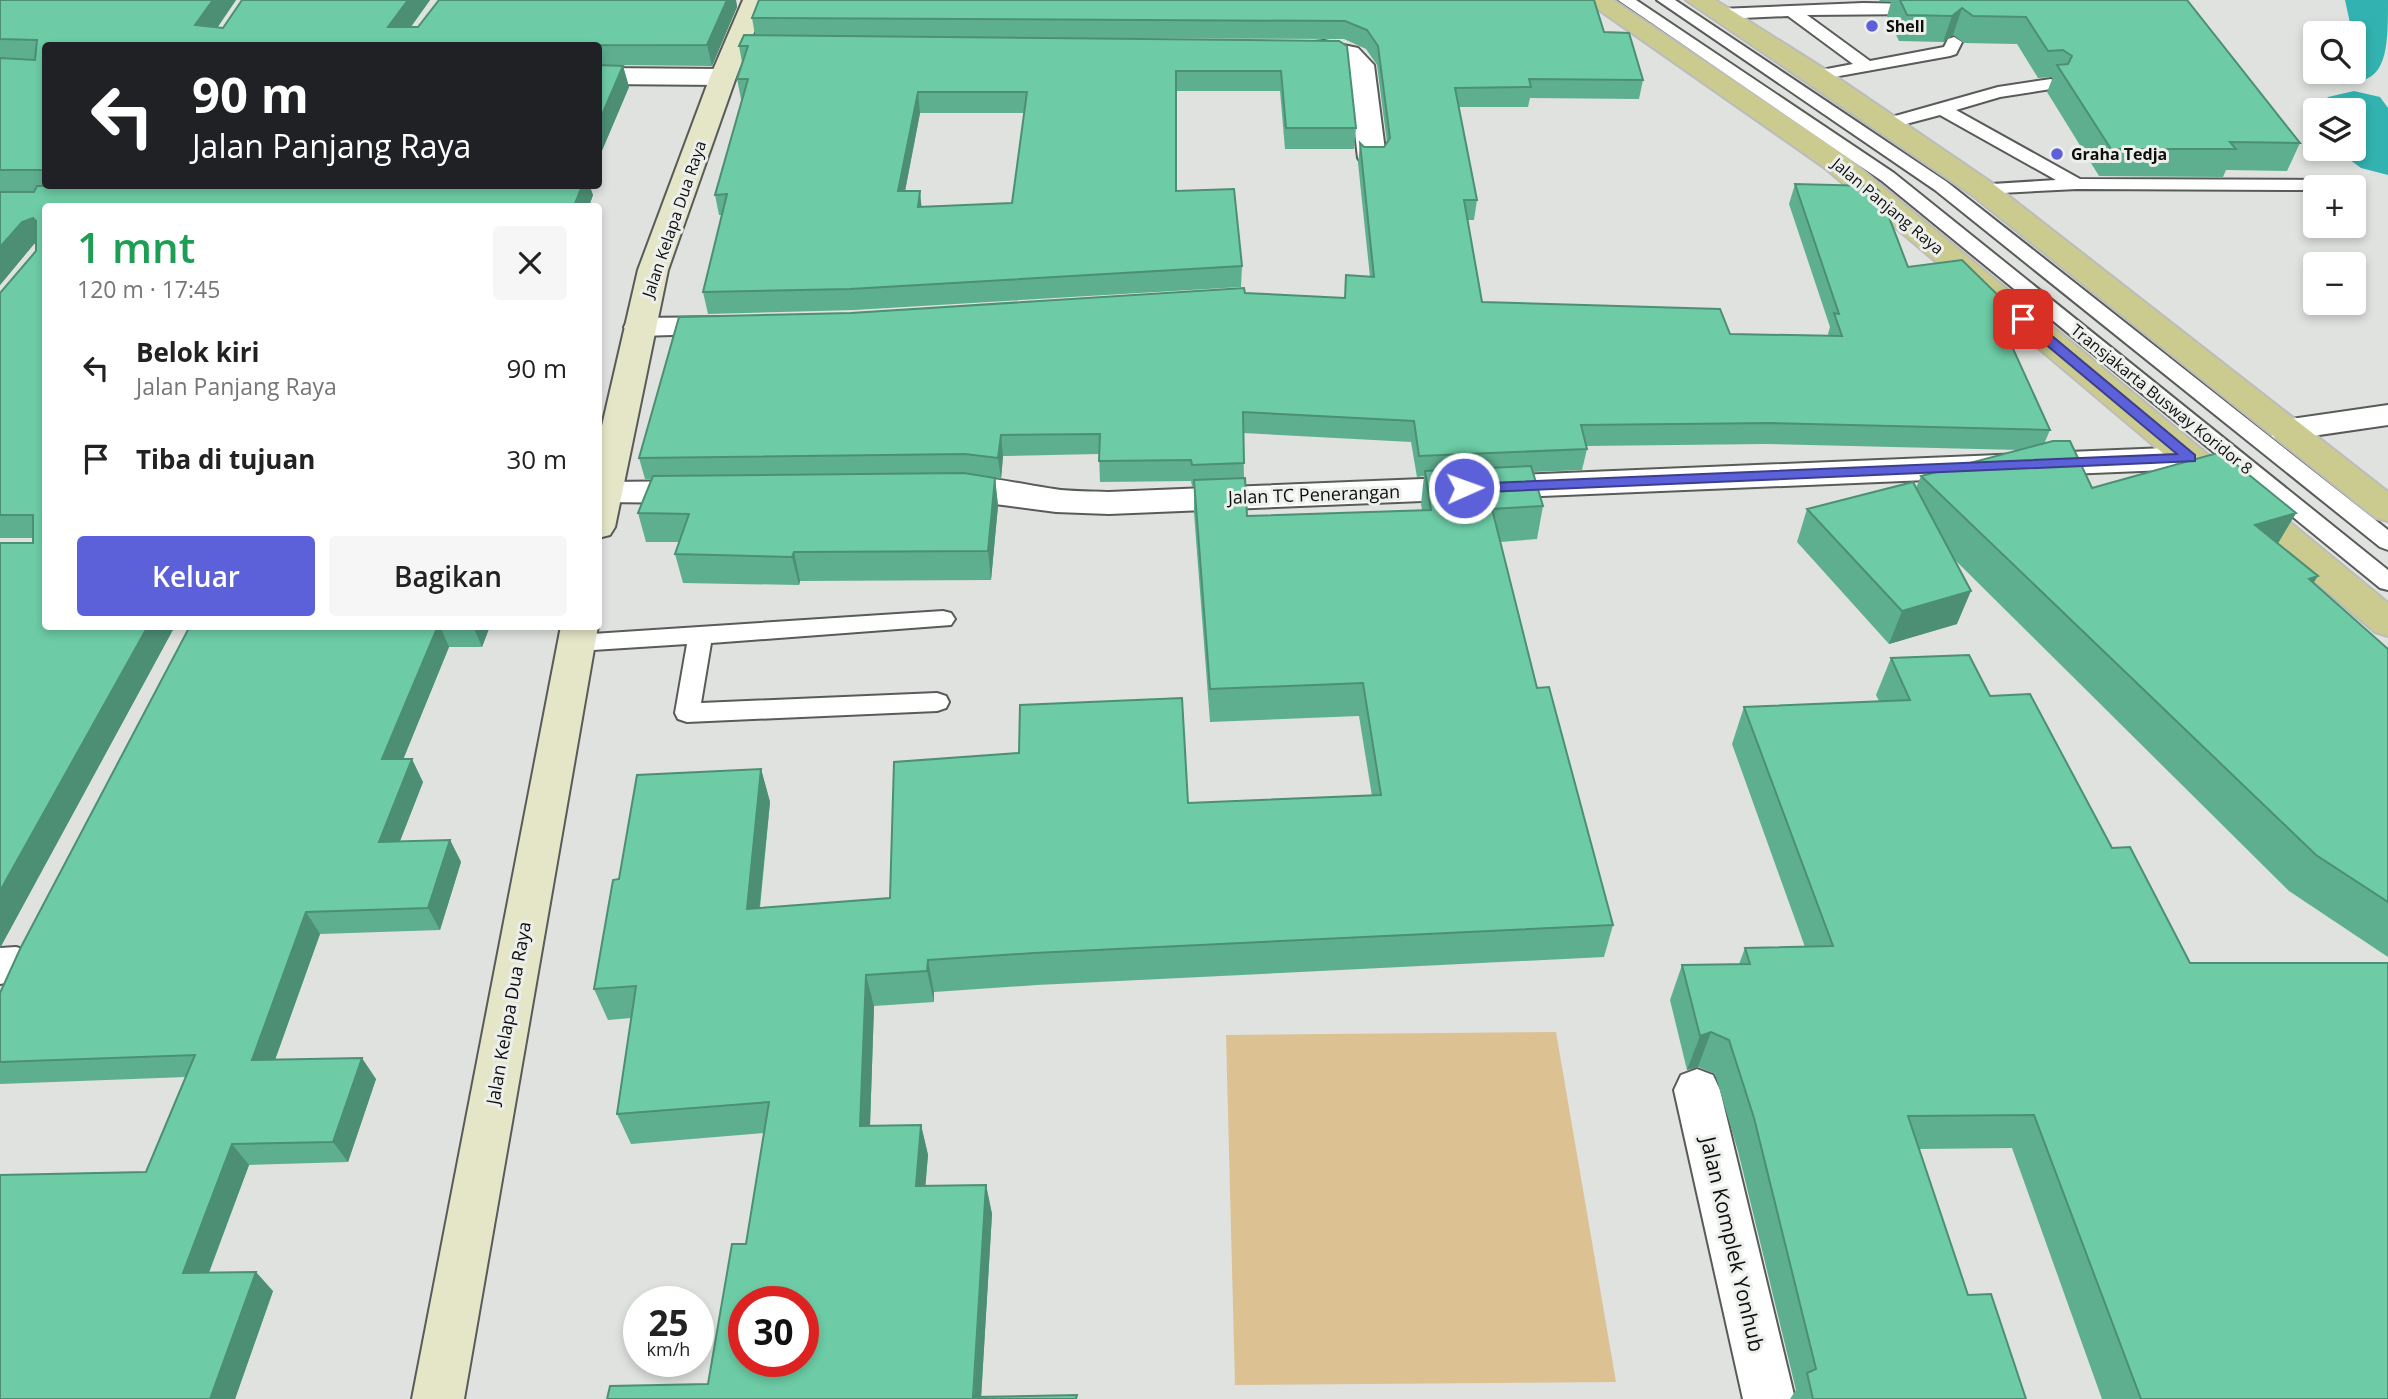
<!DOCTYPE html>
<html lang="id">
<head>
<meta charset="utf-8">
<style>
  body { margin:0; font-family:"Open Sans",sans-serif; background:#f6f6f6; color:#222; height:100vh; display:flex; flex-direction:column; font-size:26px; white-space:nowrap }
  * { box-sizing:border-box; margin:0 }
  p { font-size:23px; color:#767676 }
  .icon { flex:none; width:38px; height:38px; fill:none; stroke:currentColor; stroke-width:2; stroke-linecap:round; stroke-linejoin:round }
  .map { position:relative; flex:1; overflow:hidden }
  .drawer { position:absolute; left:42px; top:203px; width:560px; height:427px; display:flex; flex-direction:column; background:#fff; border-radius:7px; box-shadow:0 4px 10px #0003 }
  .drawer>* { flex:none }
  .banner { position:absolute; left:42px; top:42px; width:560px; height:147px; border-radius:7px; box-shadow:0 4px 10px #0003; background:#202124; color:#fff; overflow:hidden }
  .buttons { position:absolute; left:2303px; top:21px; display:grid; gap:14px }
  .buttons a { display:grid; place-items:center; width:63px; height:63px; border-radius:7px; background:#fff; box-shadow:0 4px 10px #0003; font-size:35px }
  .speed { position:absolute; left:623px; top:1286px; display:flex; gap:14px; font-size:35px; font-weight:700; text-align:center }
  .speed>* { display:grid; place-content:center; width:91px; height:91px; border-radius:50%; background:#fff; box-shadow:0 4px 10px #0003; line-height:1 }
  .speed small { font-size:18px; font-weight:400 }
  .speed .limit { border:10px solid #d22; background:#fff; color:#111 }
  .pin { position:absolute; display:grid; place-items:center; width:60px; height:60px; color:#fff; margin:-30px; border-radius:14px; box-shadow:0 4px 10px #0006 }
  .me { position:absolute; width:77px; margin:-38px; rotate:88deg; stroke-linejoin:round; filter:drop-shadow(0 0 5px #0008) }
  .turn { display:flex; align-items:center; gap:24px; height:147px; padding:0 35px; font-size:32px }
  .turn .icon { width:91px; height:91px; stroke-width:2.5 }
  .turn b { display:block; font-size:49px; line-height:60px }
  .round { display:grid; place-items:center; flex:none; width:74px; height:74px; border-radius:7px; background:#f6f6f6 }
  .summary { display:flex; align-items:center; justify-content:space-between; height:119px; padding:0 35px }
  h1 { font-size:42px; font-weight:600; line-height:52px; color:#1e9e55 }
  .button { display:flex; gap:14px; margin-top:auto; padding:14px 35px }
  .button a { flex:1; height:80px; border-radius:7px; background:#5c61d9; color:#fff; font-size:28px; font-weight:600; line-height:80px; text-align:center }
  .button a+a { background:#f6f6f6; color:#222 }
  ul { padding:0; list-style:none }
  li { display:flex; align-items:center; gap:21px; height:91px; padding:0 35px }
  li div { flex:1 }
  li b { display:block; font-size:26px }
  li em { font-style:normal }
  .map>svg:first-child { display:block }
  .green { fill:#dcc292 }
  .lines { fill:none; stroke-linecap:round; stroke-linejoin:round }
  .river { fill:#32b2b0; fill-rule:evenodd }
  .lane-casing { stroke:#595b58; stroke-width:4 }
  .street-casing { stroke:#595b58; stroke-width:4 }
  .secondary-casing { stroke:#595b58; stroke-width:4 }
  .primary-casing { stroke:#bcbcbb; stroke-width:4 }
  .lane { fill:#fff; fill-rule:evenodd }
  .street { fill:#fff; fill-rule:evenodd }
  .secondary { fill:#e5e5c8; fill-rule:evenodd }
  .primary { fill:#cbcb90; fill-rule:evenodd }
  .wall { fill:#5eaf8f; fill-rule:evenodd }
  .shaded-wall { fill:#4c8f74 }
  .building { fill:#6dcca6; stroke:#4c8f74; stroke-width:2; fill-rule:evenodd }
  .route { fill:#5c61d9; stroke:#3c3f8d; stroke-width:2 }
  .poi-dot { fill:#5c61d9; stroke:#ecefeb; stroke-width:2.5 }
  .labels { text-anchor:middle; dominant-baseline:central; stroke-width:6; stroke-linejoin:round; paint-order:stroke }
  .far-poi-label { font-size:16px; font-weight:bold; fill:#0e0f0d; stroke:#ecefeb; text-anchor:start }
  .far-street-label { font-size:16px; fill:#0e0f0d; stroke:#ecefeb }
  .street-label { font-size:18px; fill:#0e0f0d; stroke:#ecefeb }
  .near-street-label { font-size:21px; fill:#0e0f0d; stroke:#ecefeb }
</style>
</head>
<body>
<div class="map">
<svg width="2388" height="1399" viewBox="0 0 2388 1399">
  <rect width="100%" height="100%" fill="#dfe2de"/>
  <path class="green" d="M1556,1032L1616,1382L1235,1385L1226,1035Z"/>
  <g class="lines">
    <path class="river" d="M2345,0H2388C2388,53 2388,95 2329,77L2325,72H2354V33H2340L2350,23Z
      M2354,91L2380,97L2388,108V175L2361,168L2335,149H2354V110H2319L2328,97Z"/>
    <g class="lane-casing">
      <path id="lane" d="M1618,0H1636L1894,173L2388,570V590L2380,588L1882,181Z
        M1657,0H1675L1947,182L2388,530V550L2380,547L1935,190Z
        M1863,3L1922,4L1930,9L1922,14L1807,15L1870,61L1944,47L1948,39L1954,37L1962,42L1956,54L1950,56L1817,80L1809,75L1811,72L1853,64L1788,16L1720,19L1712,14L1720,9Z
        M2051,79L2059,84L2057,88L2000,97L1956,110L2080,179L2327,180L2336,185L2315,187V190L2077,189L1982,194L1973,189L1976,185L2056,180L1940,115L1887,129L1878,124L1881,120L1998,87Z
        M943,611L951,613L955,619L951,625L711,643L701,703L937,693L946,696L949,702L946,708L937,711L687,722L678,719L675,713L687,644L577,651L569,649L565,643L569,637L577,635Z"/>
    </g>
    <g class="street-casing">
      <path id="street" d="M1324,41L1358,48L1374,65L1386,158L1382,164H1362L1358,158L1347,63C1330,51 1308,60 1288,55L1284,50L1288,45Z
        M598,68L723,69L732,72L736,77L732,82L723,85L598,84Z
        M728,317L739,319L743,326L739,333L639,336L628,334L624,327L628,320L639,318Z
        M2388,405V425L2285,440L2273,437L2269,430L2273,423L2285,420Z
        M2190,447L2202,450L2207,458L2202,466L2190,469L1109,514L1056,512L933,496L928,488L933,480C970,470 1016,484 1054,489C1072,492 1091,491 1109,492Z
        M699,481L711,484L716,492L711,500L699,503L598,502V484L606,482Z
        M16,947L32,952L38,965L32,978L0,984V948Z
        M1697,1069L1713,1075L1720,1090L1795,1399H1743L1674,1090L1681,1075Z"/>
    </g>
    <g class="secondary-casing">
      <path id="secondary" d="M743,0H767L736,77L668,270L615,527L610,535L598,538V443L638,270L710,77Z
        M561,626H598L464,1399H412Z"/>
    </g>
    <g class="primary-casing">
      <path id="primary" d="M1585,0H1613L1845,156L2388,603V636L2375,632L1825,168Z
        M1686,0H1715L1826,70L1992,183L2388,492V521L2376,518L1972,195Z"/>
    </g>
    <use href="#lane" class="lane"/>
    <use href="#street" class="street"/>
    <use href="#secondary" class="secondary"/>
    <use href="#primary" class="primary"/>
  </g>
  <path class="wall" d="M0,0H236L217,27L223,28L242,0H430L411,27H418L439,0H736L737,7L712,66L621,65L623,66L629,87L598,160V46H46V186L593,195L589,206H46V626H175L0,948V543H33V538H0V293L36,251V244H34L0,285V192H34L0,191Z
    M1594,0L1604,32L1643,80L1639,99L1530,98L1528,107H1459L1477,200L1474,220H1468L1482,302L1730,334L1829,336L1828,334L1830,327L1789,204L1795,184L1908,267L2008,305L2001,323L2050,430L2044,444L2092,488L2296,513L2278,543L2314,583L2388,649V957L2289,891L1955,560L1957,624L1889,644L1797,542L1807,509L1916,488L1921,476L2020,450L1765,444L1586,446L1587,449L1582,470L1532,472L1543,506L1537,539L1500,542L1537,688L1613,925L1604,957L1037,985L934,992V1002L874,1006L870,1126L921,1125L928,1155L925,1186L986,1185L992,1214L981,1397L1077,1395V1399H607L708,1384L746,1244L764,1133L631,1144L617,1114L631,1018L608,1020L594,989L619,879L761,769L770,802L760,908L890,898L1188,803L1372,796L1359,716L1210,722L1194,513V486H1192L1191,481L1100,482L1099,454L1003,456L1001,479L995,478L998,506L991,580L800,581L799,585L683,583L675,554L679,542H646L638,513L652,479H645L639,458L851,313L1245,293L1345,298L1370,277L1358,163L1360,143L1364,147H1384L1387,143L1377,65L1366,49L1344,39L1044,38L1339,41L1356,128L1354,149H1285L1280,91H1176V191L1242,266L1241,287L854,310L708,314L703,292L722,215H719L715,195L742,99H741L737,79L742,62L739,46L755,35L752,18ZM920,113H1024L1012,203L922,207L905,191ZM1243,433L1411,442L1417,477L1424,476L1421,504L1422,510L1247,516L1244,478Z
    M1879,0H2187L2300,143L2287,171L2226,170L2223,177L2099,176L2047,92L2053,77L2038,78L2017,44L1964,43L1953,35L1943,42L1899,41L1887,16L1891,2L1880,1Z
    M190,626H490L482,647H449L403,759L423,782L400,841L450,840L461,862L440,930L320,934L275,1060L376,1079L348,1162L249,1165L209,1273L273,1291L235,1399L146,1172L186,1077L0,1084V993Z
    M1891,658L1990,696L2112,848L2190,963L2388,1399H2102L2012,1148L1919,1149L1968,1295L2026,1399H1790L1796,1390L1738,1151L1715,1074L1698,1067L1687,1070L1670,1000L1682,965L1739,964L1745,948L1805,947L1732,744L1744,707L1879,701L1876,695Z"/>
  <path class="shaded-wall" d="M213,0H236L205,46L195,25Z
    M408,0H430L397,46L388,27Z
    M727,0H736L737,7L712,66L707,45Z
    M1962,8L1953,35L1943,42L1952,16Z
    M623,66L629,87L598,160V124Z
    M918,92L920,113L901,212L898,191Z
    M581,186H590L593,195L589,206H574Z
    M920,191L922,212L918,207Z
    M33,218L45,240L34,244L0,285V247L22,222Z
    M2008,305L2000,326L1994,307Z
    M1001,435L1003,456L1001,479L998,458Z
    M995,478L998,506L991,580L988,551Z
    M2296,513L2274,550L2255,525Z
    M794,552L800,581L799,585L792,557Z
    M2318,576L2294,613L2309,579Z
    M1971,591L1957,624L1889,644L1902,611Z
    M148,626H175L0,948V891Z
    M438,626H440L449,647L394,782L382,759Z
    M473,626H490L482,647Z
    M412,759L423,782L391,864L379,842Z
    M761,769L770,802L756,941L747,909Z
    M450,840L461,862L440,930L428,908Z
    M306,912L320,934L267,1082L252,1060Z
    M928,960L934,992V1002L927,971Z
    M866,975L874,1006L869,1156L860,1126Z
    M1711,1032L1698,1067L1687,1070L1700,1036Z
    M362,1058L376,1079L348,1162L333,1142Z
    M921,1125L928,1155L923,1215L916,1186Z
    M232,1144L249,1165L201,1293L183,1273Z
    M986,1185L992,1214L981,1399H974Z
    M256,1272L273,1291L235,1399H210Z"/>
  <path class="building" d="M0,0H213L195,25L223,28L242,0H408L388,27H418L439,0H727L707,45L46,46V170H0V58L35,60L37,40L0,39Z
    M759,0H1594L1604,32L1629,33L1643,80L1529,79L1531,87L1455,88L1477,200H1464L1482,302L1720,309L1730,334L1842,336L1834,313L1839,314L1795,184L1872,186L1879,191L1908,267L1962,260L2008,305L1994,307L2050,430L1771,423L1581,425L1587,449L1419,456L1414,421L1243,412L1244,463L1192,465L1191,460L1099,461L1100,434L1001,435L998,458L965,454L639,458L679,317L851,313L1244,288L1245,293L1345,298L1346,275L1374,277L1360,143L1364,147H1384L1390,138L1378,46L1367,30L1345,21L752,18Z
    M1900,0H2187L2300,143L2230,142L2236,149H2111L2057,65L2068,64L2072,56L2063,50L2048,51L2026,17L1973,16L1962,8L1952,16L1907,15Z
    M744,35L1339,41L1347,46L1356,128H1286L1281,71H1176V191L1234,189L1242,266L850,289L703,292L727,194L715,195L748,79H737L748,46H739ZM918,92H1027L1012,203L918,207L920,191H898Z
    M598,65L623,66L598,124Z
    M37,186H582L574,206H421V205L299,206H46V626H148L0,891V543H33V515H0V293L36,251V221L33,218L22,222L0,247V192H34Z
    M2053,441H2070L2092,488L2221,452L2296,513L2255,525L2318,576L2309,579L2388,649V902L2316,855L1921,476Z
    M1531,466L1543,506L1492,509L1537,688L1549,687L1613,925L1034,953L928,960L927,971L866,975L860,1126L921,1125L916,1186L986,1185L973,1397L1077,1395L1076,1399H607L610,1386L708,1384L732,1244H746L769,1102L617,1114L636,986L594,989L613,880L619,879L637,775L761,769L747,909L890,898L894,762L1019,753L1020,705L1182,698L1188,803L1381,795L1363,683L1210,689L1194,480L1245,478L1247,516L1431,510L1425,471ZM744,1302H803V1362H744Z
    M964,473L995,478L988,551L794,552L792,557L675,554L689,514L638,513L653,476Z
    M1913,482L1971,591L1902,611L1807,509Z
    M190,626H438L382,759H412L379,842L450,840L428,908L306,912L252,1060L362,1058L333,1142L232,1144L183,1273L256,1272L210,1399H0V1175L146,1172L195,1055L0,1062V993L21,947Z
    M1969,655L1990,696L2030,694L2112,848L2130,847L2190,963H2388V1399H2141L2034,1115L1908,1116L1968,1295L1991,1294L2026,1399H1813L1807,1373L1816,1369L1754,1118L1729,1040L1711,1032L1700,1036L1682,965L1750,964L1745,948L1833,946L1744,707L1910,700L1891,658Z"/>
  <path class="route" d="M2019,316H2028L2195,455V461L1464,493L1457,488L1464,484L2177,454L2019,322Z"/>
  <g class="poi-dot">
    <circle cx="1872" cy="26" r="7"/>
    <circle cx="2057" cy="154" r="7"/>
  </g>
  <g class="labels">
    <g class="far-poi-label">
      <text x="1886" y="26">Shell</text>
      <text x="2071" y="154">Graha Tedja</text>
    </g>
    <g class="far-street-label">
      <text transform="translate(1888 206) rotate(40)">Jalan Panjang Raya</text>
      <text transform="translate(674 219) rotate(-71)">Jalan Kelapa Dua Raya</text>
      <text transform="translate(2162 399) rotate(39)">Transjakarta Busway Koridor 8</text>
    </g>
    <g class="street-label">
      <text transform="translate(1314 494) rotate(-2)">Jalan TC Penerangan</text>
      <text transform="translate(508 1013) rotate(-80)">Jalan Kelapa Dua Raya</text>
    </g>
    <g class="near-street-label">
      <text transform="translate(1733 1244) rotate(77)">Jalan Komplek Yonhub</text>
    </g>
  </g>
</svg>
<div class="buttons">
<a><svg class="icon" aria-label="search" viewBox="0 0 24 24"><circle cx="10" cy="10" r="6"/><path d="M15 15l6 6"/></svg></a>
<a><svg class="icon" aria-label="layers" viewBox="0 0 24 24"><path d="M12 4l9 5-9 5-9-5zM3 14l9 5 9-5"/></svg></a>
<a>+</a>
<a>−</a>
</div>
<div class="speed"><div>25<small>km/h</small></div><div class="limit">30</div></div>
<div class="pin" style="left:2023px;top:319px;background:#d93025"><svg class="icon" aria-label="arrive" viewBox="0 0 24 24"><path d="M6 21V4h12l-3 4 3 4H6"/></svg></div>
<svg class="me" style="left:1464px;top:488px" viewBox="-20 -20 40 40"><circle r="17" fill="#5c61d9" stroke="#fff" stroke-width="3"/><path d="M0-11L8 9 0 5-8 9z" fill="#fff"/></svg>
<div class="banner">
<div class="turn"><svg class="icon" aria-label="left" viewBox="0 0 24 24"><path d="M17 20v-9H6M10 6l-5 5 5 5"/></svg><div><b>90 m</b>Jalan Panjang Raya</div></div>
</div>
<section class="drawer">
<div class="summary"><div><h1>1 mnt</h1><p>120 m · 17:45</p></div><a class="round"><svg class="icon" aria-label="close" viewBox="0 0 24 24"><path d="M6 6l12 12M18 6L6 18"/></svg></a></div>
<ul>
<li><svg class="icon" aria-label="left" viewBox="0 0 24 24"><path d="M17 20v-9H6M10 6l-5 5 5 5"/></svg><div><b>Belok kiri</b><p>Jalan Panjang Raya</p></div><em>90 m</em></li>
<li><svg class="icon" aria-label="arrive" viewBox="0 0 24 24"><path d="M6 21V4h12l-3 4 3 4H6"/></svg><div><b>Tiba di tujuan</b></div><em>30 m</em></li>
</ul>
<div class="button"><a>Keluar</a><a>Bagikan</a></div>
</section>
</div>
</body>
</html>
